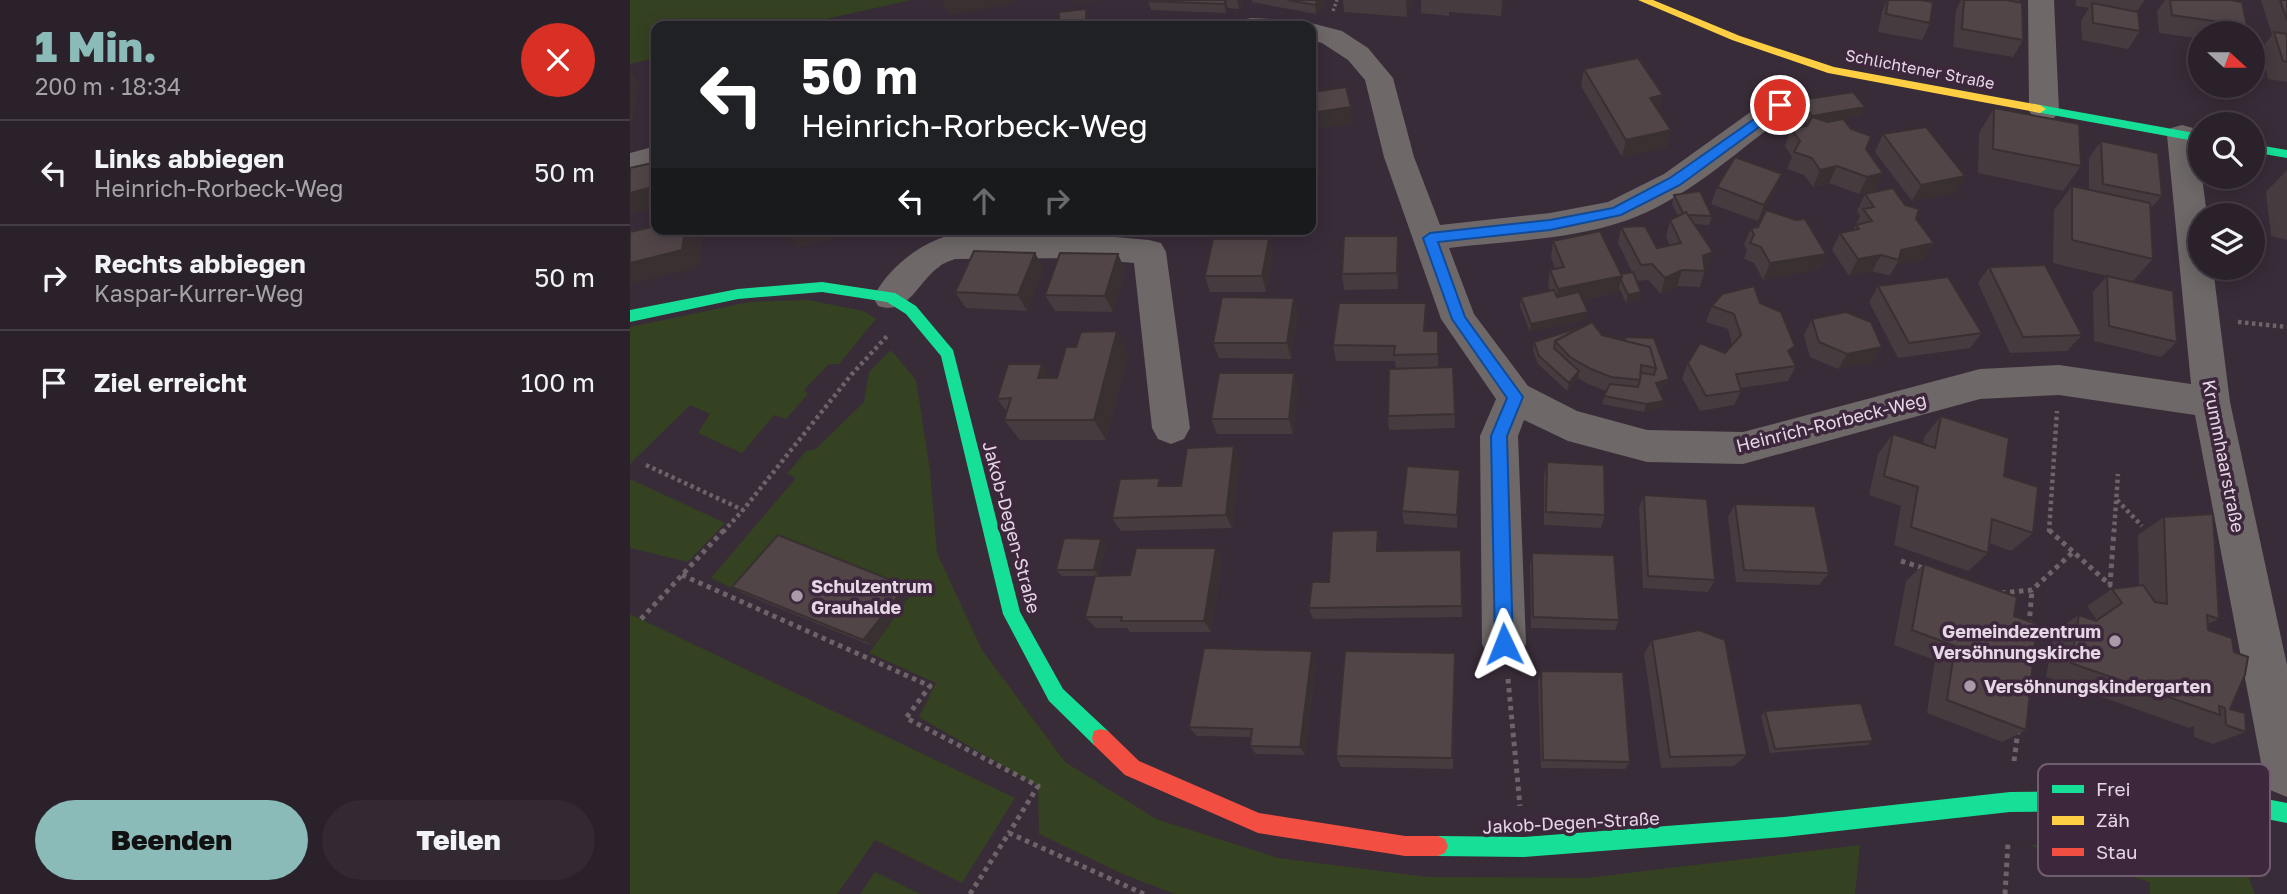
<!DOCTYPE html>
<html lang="de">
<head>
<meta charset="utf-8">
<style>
  body { margin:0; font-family:"Golos Text",sans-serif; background:#322932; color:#f1f3f6; height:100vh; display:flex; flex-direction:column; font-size:26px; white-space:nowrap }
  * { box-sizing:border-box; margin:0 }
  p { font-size:23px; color:#a5a3a8 }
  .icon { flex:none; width:38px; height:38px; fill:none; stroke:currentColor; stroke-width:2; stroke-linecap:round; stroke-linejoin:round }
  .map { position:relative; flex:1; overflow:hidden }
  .sheet { display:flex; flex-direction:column; background:#2a212a; width:630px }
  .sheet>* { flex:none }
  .top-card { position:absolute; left:21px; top:21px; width:665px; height:214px; border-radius:14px; box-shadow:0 4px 18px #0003,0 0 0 2px #463e47; background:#202124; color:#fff; overflow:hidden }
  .needle { width:46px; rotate:111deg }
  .tools { position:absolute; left:1558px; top:21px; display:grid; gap:14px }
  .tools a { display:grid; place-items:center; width:77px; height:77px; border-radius:50%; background:#2a212a; box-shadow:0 4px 18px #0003,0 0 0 2px #463e47; font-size:35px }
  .pin { position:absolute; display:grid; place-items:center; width:60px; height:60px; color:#fff; margin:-30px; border:4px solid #fff; border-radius:50%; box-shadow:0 2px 7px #0007 }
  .me { position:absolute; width:77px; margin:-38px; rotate:358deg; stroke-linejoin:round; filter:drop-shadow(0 0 5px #0008) }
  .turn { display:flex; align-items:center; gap:24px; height:147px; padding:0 35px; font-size:32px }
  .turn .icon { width:91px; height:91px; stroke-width:2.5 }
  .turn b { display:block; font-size:49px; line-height:60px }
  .lanes { display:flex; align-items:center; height:66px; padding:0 35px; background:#0003; justify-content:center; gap:35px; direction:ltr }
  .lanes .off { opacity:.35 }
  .round { display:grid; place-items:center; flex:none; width:74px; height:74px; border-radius:37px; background:#322932 }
  .head { display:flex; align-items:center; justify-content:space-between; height:119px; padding:0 35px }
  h1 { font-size:42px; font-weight:800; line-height:52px; color:#8bbbb9 }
  .action { display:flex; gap:14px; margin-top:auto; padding:14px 35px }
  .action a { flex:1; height:80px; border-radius:42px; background:#8bbbb9; color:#111; font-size:28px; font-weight:800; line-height:80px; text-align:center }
  .action a+a { background:#322932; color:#f1f3f6 }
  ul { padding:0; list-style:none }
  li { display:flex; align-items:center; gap:21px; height:105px; padding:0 35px; border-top:2px solid #463e47 }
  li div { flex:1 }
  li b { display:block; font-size:26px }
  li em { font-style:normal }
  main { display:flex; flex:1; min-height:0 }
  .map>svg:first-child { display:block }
  .green { fill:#354221 }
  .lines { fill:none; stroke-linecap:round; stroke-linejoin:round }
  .path-far2 { stroke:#6c6468; stroke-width:3.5; stroke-dasharray:2.5 2.5; stroke-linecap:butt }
  .path-far1 { stroke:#6c6468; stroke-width:4.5; stroke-dasharray:3.5 3.5; stroke-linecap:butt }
  .path { stroke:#6c6468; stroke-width:5; stroke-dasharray:4.5 4.5; stroke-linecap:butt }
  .street { fill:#6e6868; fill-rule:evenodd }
  .fast { fill:#16e098; fill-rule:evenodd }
  .slow { fill:#ffcf43; fill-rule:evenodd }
  .jam { fill:#f24e42; fill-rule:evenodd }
  .wall { fill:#463b3e }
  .shaded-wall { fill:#393032 }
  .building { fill:#514548; stroke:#393032; stroke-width:2 }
  .route { fill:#1a73e8; stroke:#114b97; stroke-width:2 }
  .poi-dot { fill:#a99ba8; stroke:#3d273c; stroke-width:2.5 }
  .labels { text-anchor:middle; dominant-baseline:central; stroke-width:7; stroke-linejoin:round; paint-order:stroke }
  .far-street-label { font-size:16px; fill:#e6d7e5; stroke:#3d273c }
  .street-label { font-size:18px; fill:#e6d7e5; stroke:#3d273c }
  .poi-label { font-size:18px; font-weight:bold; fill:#e6d7e5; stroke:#3d273c; text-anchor:start }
  .key { fill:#3d273c; stroke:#705c6f; stroke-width:2 }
  .key-label { font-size:19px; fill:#e6d7e5 }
</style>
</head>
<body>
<main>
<section class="sheet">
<div class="head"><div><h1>1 Min.</h1><p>200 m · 18:34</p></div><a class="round" style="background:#d93025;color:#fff"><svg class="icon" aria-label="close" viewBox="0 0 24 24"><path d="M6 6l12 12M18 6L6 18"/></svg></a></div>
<ul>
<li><svg class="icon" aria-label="left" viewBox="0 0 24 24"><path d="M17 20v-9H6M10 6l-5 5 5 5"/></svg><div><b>Links abbiegen</b><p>Heinrich-Rorbeck-Weg</p></div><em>50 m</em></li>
<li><svg class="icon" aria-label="right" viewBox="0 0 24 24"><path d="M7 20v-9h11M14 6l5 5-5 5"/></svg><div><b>Rechts abbiegen</b><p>Kaspar-Kurrer-Weg</p></div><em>50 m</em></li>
<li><svg class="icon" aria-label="arrive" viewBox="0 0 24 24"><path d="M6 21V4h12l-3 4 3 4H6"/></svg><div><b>Ziel erreicht</b></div><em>100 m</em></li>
</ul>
<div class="action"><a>Beenden</a><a>Teilen</a></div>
</section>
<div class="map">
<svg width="1657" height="894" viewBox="0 0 1657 894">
  <rect width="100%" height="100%" fill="#382c38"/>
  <path class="green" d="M0,0H281L165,26H26V58L0,64Z
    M178,300L233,311L246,319L209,364H199L174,390L178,394L156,419L144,415L112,453L68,433L80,414L60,405L0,464V327L119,302Z
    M261,350L286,380L300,471L307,553L352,650L435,762L526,819L648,858L797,877L957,878L1230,845L1225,894H545L495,875L409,834L408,786L289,717L306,683L239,653L283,592L158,541L112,593L81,578L166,478L157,474L176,451L186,449L234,402L239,372Z
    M0,479L95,523L58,562L0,548Z
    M0,614L385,798L332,883L245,840L207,894H0Z
    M1398,845L1576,847L1611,858L1625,894H1520V882Z
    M245,872L290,894H230Z"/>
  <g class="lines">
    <path class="path-far2" d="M703,11L707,0"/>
    <path class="path-far1" d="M1608,322L1657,327
      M16,465L113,510L222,374L259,334
      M1487,500L1512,526
      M93,532L113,510
      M1419,532L1427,411
      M1484,532L1488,474"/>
    <path class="path" d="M1419,530L1480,585L1484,530
      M1271,561L1296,569
      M52,575L300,686L276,718L408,786L379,833
      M1371,593L1402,590L1443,552
      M11,619L94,530
      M1399,625L1402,590
      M878,679L890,806
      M1384,761L1388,731
      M340,894L379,833L514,894
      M1375,894L1378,842"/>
    <path class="street" d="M1398,0H1424L1429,111L1424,118L1414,121L1404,118L1399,111Z
      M621,18L663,20L667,26H607L611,20Z
      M681,23L712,31L738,48L763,78L784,157L810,225L920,213L978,202L1034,174L1140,98L1150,95L1160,98L1165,105L1160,112C1109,150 1056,200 995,221C939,240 877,241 819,248L844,314L898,386L947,411L1017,430L1113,432L1350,369L1429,365L1561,384L1537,135L1541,128L1552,125L1563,128L1567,135L1570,177H1572L1577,215H1570V268H1583L1600,402L1657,665V797L1640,790L1633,773L1565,415L1429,395L1350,399L1113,464L1017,462L938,441L894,420L888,436L896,644L889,659L874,665L859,659L852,644L850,436L866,399L811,319L754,157L735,80L718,60L692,43L681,40V26H671Z
      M26,146V167L0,175V153Z
      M450,234L519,240L531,243L536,252L560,428L554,439L541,444L528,439L522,428L504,263L450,258L325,259C320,261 313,263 309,267C287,282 279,316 248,306L243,297C259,268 288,244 320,235Z"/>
    <path class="fast" d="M1410,105L1570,134V142L1406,112L1404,109Z
      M1622,144L1657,150V158L1622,152Z
      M192,282L265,293L286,306L323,350L390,612L433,689L478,731L480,738L478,745L471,747L464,745L419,701L373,614L311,356L276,314L257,302L192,292L108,299L0,322V310L108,289Z
      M1590,790L1657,803V823L1590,810L1380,812L1154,837L894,857L808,856L801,853L798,846L801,839L808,836L894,837L1154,817L1380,792Z"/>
    <path class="slow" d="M1008,0H1023L1110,36L1204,67L1410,105L1416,109L1410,113L1198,73L1102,40Z"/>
    <path class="jam" d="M471,729L478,731L509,761L629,813L775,836H808L815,839L818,846L815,853L808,856H775L628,833L495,775L464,745L462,738L464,731Z"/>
  </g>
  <path class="wall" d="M518,0H612L609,9L598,8L596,13L521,10Z
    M622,0H695V2L686,14L622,2Z
    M713,0H782L777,17L714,12Z
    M791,0H875L871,16L819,12V16L791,13Z
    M1257,0H1290L1300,23L1292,40L1248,32L1252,12Z
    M1331,0H1390L1389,2L1393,40L1383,57L1323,47L1326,10Z
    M1446,0H1515L1507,11L1510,31L1498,49L1452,40L1451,21L1459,8L1446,6Z
    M1535,0H1600L1617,26L1611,33H1570V66L1562,65L1559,47L1566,38L1529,33L1527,11Z
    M1631,0H1657V82L1638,79L1630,50L1642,35Z
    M954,69L1033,95L1029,111L1037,147L992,157L951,86Z
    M1171,100L1231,116L1197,122L1236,149L1253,173L1245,190L1229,194L1199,183L1183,187L1174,175L1157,169L1162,157L1155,146L1161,129L1177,126L1178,124L1168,109Z
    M1364,108L1451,166L1433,191L1348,173L1349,133Z
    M1253,134L1335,176L1325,193L1282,201L1245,152Z
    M1471,141L1532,196L1520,209L1523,259L1503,281L1547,342L1531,357L1464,341L1463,292L1477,276L1423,263L1424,210L1442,186L1459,190V158Z
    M681,151H686L689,168L685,209H681Z
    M1657,170V240L1641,236L1636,192Z
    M1087,187L1145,191L1128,221L1081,204Z
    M1235,194L1286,219L1294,259L1266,265L1260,276L1242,271L1219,276L1202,250L1210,233L1223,231L1230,216L1227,211Z
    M1044,195L1082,216L1079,225L1064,224L1083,252L1077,268L1075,269L1070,287L1047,286L1031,294L1018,280L1007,281L1009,300L996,303L989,288L988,292L952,300L956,320L900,332L890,306L891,297L920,291L918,286L920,270L925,269L921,257L923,241L991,274L1002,272L988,243L991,227L1027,248L1040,245L1036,237L1040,220L1048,216L1042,204Z
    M1128,227L1196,254L1188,270L1133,280L1124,263L1114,259L1117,250L1114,244L1121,228Z
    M768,236L769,253L768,289L714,290L712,274Z
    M639,239L643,256L636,292H580L575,276Z
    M1359,267L1452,335L1437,351L1380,353L1348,283Z
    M414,269L397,311L336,308L325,292Z
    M495,270L483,312L425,311L415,295Z
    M1248,286L1352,333L1340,348L1268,358L1239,302Z
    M1130,303L1166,366L1158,381L1110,388L1111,391L1104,405L1070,411L1052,378L1058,363L1095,353L1102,345L1098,329L1076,322L1082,306Z
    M668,314L661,359L589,358L583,343Z
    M796,319V331H808V368L823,367L825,428L759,430L758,416L766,368L765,361H706L703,345Z
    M1182,319L1243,362L1208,369L1180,357L1174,335Z
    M948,329L994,341L995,337L1039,379L1036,386L1029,389L1034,401L1031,408L1014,412L972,404L976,391L958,384L948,378L937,391L908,364L903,350L904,342Z
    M498,354L476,440H390L374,420L377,412L367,399L412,364L420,378H427Z
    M668,388L663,434H587L581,419Z
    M1311,416L1374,476L1403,533L1381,551L1359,543L1358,553L1338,571L1264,545L1271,506L1239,495L1248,454L1263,434L1293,444L1294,437Z
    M604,446L610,460L602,528L491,531L482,518L534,486H551Z
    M917,462L975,515L971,528L914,525V476Z
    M830,484L827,528L774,524L772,511Z
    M1014,495L1085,580L1078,592L1013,588L1009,508Z
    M1105,504L1199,573L1189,585L1106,582L1098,517Z
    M1534,517L1589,619L1578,624V630L1600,709L1616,732L1583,744L1564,737V726L1559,728L1416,677L1424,631L1449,615L1464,620L1466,619L1457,606L1482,589L1509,586L1508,535Z
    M748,530L750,543V551L831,550L832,617L683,619L679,608L699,582Z
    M471,539L476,545L469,575H500L592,560L581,632H500L497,628H466L455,617L465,576H432L426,570Z
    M902,553L989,620L985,630L901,628L900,565Z
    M1294,564L1384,616L1396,730L1372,742L1297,713L1305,660L1264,645L1276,581Z
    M276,586L283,592L242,646L112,593L102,587Z
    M1022,640L1117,755L1104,766L1031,768L1014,654Z
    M686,661L675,755L626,754L620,746L621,737L567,736L559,727Z
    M825,667L823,769L711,767L706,756Z
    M911,671L1000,762L995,769L911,768L908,681Z
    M1135,711L1243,741L1237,745L1140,753L1131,716Z"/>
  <path class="shaded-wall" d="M311,0H387V2L319,16Z
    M443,0H475L445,4Z
    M596,0L598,8L596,13L594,4Z
    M607,0H612L609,9Z
    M688,0H695V2L686,14L685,5Z
    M776,0H782L777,17Z
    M872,0H875L871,16Z
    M456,9L459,18V26H429Z
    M0,71L10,83L1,124H0Z
    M1033,95L1029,113L1020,98Z
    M721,107L723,124L681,130V113Z
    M1235,107L1231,116L1178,125L1182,116Z
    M1041,130L1037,147L992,157L996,140Z
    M686,151L689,168L685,209L682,192Z
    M1207,166L1199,183L1183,187L1190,170Z
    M1253,173L1245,190L1229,194L1237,177Z
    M1152,174L1145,191L1128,221L1134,205Z
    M1335,176L1325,193L1282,201L1291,185Z
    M26,186V207L0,214V193Z
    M55,229H67L73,236L69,267L0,284V263Z
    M163,229H248L167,248L152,232Z
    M768,236L769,253L768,289L767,273Z
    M639,239L643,256L636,292L632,276Z
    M1304,243L1294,259L1266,265L1269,260L1271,250Z
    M1083,252L1077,268L1072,270L1073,256Z
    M405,253L414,269L397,311L388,295Z
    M488,254L495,270L483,312L475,296Z
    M1196,254L1188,270L1133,280L1140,263Z
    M1251,255L1242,271L1219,276L1228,259Z
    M1052,270L1047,286L1031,294L1035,278Z
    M992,276L988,292L926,305L928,289Z
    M1011,292L1009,300L996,303L998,295Z
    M664,298L668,314L661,359L657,343Z
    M796,303V319L795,347L794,331Z
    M958,312L956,320L900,332L901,324Z
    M487,331L498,354L476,440L464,420Z
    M1252,347L1243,362L1208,369L1217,354Z
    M412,364L426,386L408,378Z
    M949,371L948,378L937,391L939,383Z
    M664,373L668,388L663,434L659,419Z
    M1039,379L1036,386L1024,391L1026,383Z
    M1034,401L1031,408L1014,412L1016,404Z
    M604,446L610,460L602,528L596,515Z
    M830,470V484L827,528V515Z
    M530,478L537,492L528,486Z
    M748,530L750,543L749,563L747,551Z
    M471,539L476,545L469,576L464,570Z
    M586,548L592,560L581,632L574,621Z
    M276,586L283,592L242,646L233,640Z
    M682,651L686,661L675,755L670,747Z"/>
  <path class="building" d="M518,0H596L594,4L518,1Z
    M658,0H688L685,5Z
    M1258,0H1290L1303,2L1300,23L1256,14Z
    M1334,0H1377L1392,3L1393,40L1332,29Z
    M1540,0H1600L1612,2L1617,26L1542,15Z
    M1650,0H1657V20Z
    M1462,3L1508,12L1510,31L1463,23Z
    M456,9V22L429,25V12Z
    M176,21L178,26H157Z
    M1572,30L1596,33H1573Z
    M1644,32L1657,34V62L1653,61Z
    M681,58H682L689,91L716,87L721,107L681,113Z
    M1008,58L1033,95L1020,98L1041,130L996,140L954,69Z
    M1223,92L1235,107L1182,116L1171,100Z
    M1364,108L1449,124L1451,166L1363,149Z
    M1182,117L1198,122L1213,119L1221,129L1241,136L1236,149L1253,173L1237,177L1207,166L1190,170L1182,158L1164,152L1170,141L1161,129L1177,126Z
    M1296,127L1335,176L1291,185L1253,134Z
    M1471,141L1528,153L1532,196L1473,184Z
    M681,151H686L682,192H681Z
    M1105,157L1152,174L1134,205L1087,187Z
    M26,162V186L0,193V168Z
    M1442,186L1520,203L1523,259L1442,240Z
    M1263,188L1275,205L1289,209L1286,219L1304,243L1271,250L1269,260L1251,255L1228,259L1210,233L1229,229L1226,225L1242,221L1233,209L1244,207L1235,194Z
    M1070,191L1082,216L1058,215L1056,212L1053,213L1044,195Z
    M1136,210L1166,220L1175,219L1196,254L1140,263L1131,247L1120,243L1124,235L1121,228L1128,227Z
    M1056,212L1083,252L1073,256L1075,271L1052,270L1035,278L1022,264L1011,265L991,227L1015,226L1027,248L1051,243L1040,220Z
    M26,226V229H55L52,250L0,263V232Z
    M970,231L992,276L928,289L920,270L934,267L923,241Z
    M714,236H768L767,273L712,274Z
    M583,239H639L632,276H575Z
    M344,251L405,253L388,295L325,292Z
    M430,253L488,254L475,296L415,295Z
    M1415,265L1452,335L1393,337L1359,267Z
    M1003,272L1011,292L998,295L991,280L992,276L991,274Z
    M1477,276L1543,291L1547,342L1479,326Z
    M1318,277L1352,333L1279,343L1248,286Z
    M1124,286L1130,303L1151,312L1165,346L1158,351L1166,366L1106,374L1111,391L1076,396L1058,363L1070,343L1095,353L1111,335L1104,314L1082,306L1092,294Z
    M924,290L927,297L949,292L958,312L901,324L891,297Z
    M592,297L664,298L657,343H583Z
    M709,303H796L794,331H808V354L764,355L765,346L703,345Z
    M1216,312L1241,322L1252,347L1217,354L1189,342L1182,319Z
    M962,322L972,335L1020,347L1026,368L1011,365L1010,380L981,377L961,369L940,357L925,341Z
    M948,328V329L925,341L924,348L949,371L939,383L909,356L904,342Z
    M487,331L464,420H374L381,398L367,399L378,364H412L408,378H427L436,347H446L451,332Z
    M995,337L1024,338L1039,379L1026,383L1034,401L1016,404L974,396L980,384L1008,387L1010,380L1011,373L1024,375L1026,368L1020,347L995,341Z
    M823,367L825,414L758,416L759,369Z
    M589,373H664L659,419H581Z
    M1311,416L1379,438L1374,476L1408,487L1403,533L1362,519L1358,553L1281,527L1288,487L1254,476L1263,434L1305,448Z
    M604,446L596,515L482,518L490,479L530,478L528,486H551L557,448Z
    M917,462L974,465L975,515L916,512Z
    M777,466L830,470L827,515L772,511Z
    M1014,495L1077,499L1085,580L1018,576Z
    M1105,504L1185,506L1199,573L1114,570Z
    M1583,514L1589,619L1577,615L1578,630L1602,638L1604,652L1618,657L1615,675L1600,709L1615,713L1616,732L1596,725L1595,708L1589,706L1590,715L1441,663L1449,615L1466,621L1492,603L1482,589L1513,585L1525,602L1537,604L1534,517Z
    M748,530L747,551L831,550L832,606L679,608L682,582H699L702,531Z
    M148,535L276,586L233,640L102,587Z
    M434,538L471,539L464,570H426Z
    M506,548H586L574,621H491L492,617H455L465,576L500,575Z
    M902,553L984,555L989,620L903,617Z
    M1294,564L1387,597L1384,616L1407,624L1396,730L1317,700L1325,646L1282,630Z
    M1069,630L1095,640L1117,755L1040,757L1022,640Z
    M574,648L682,651L670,747L620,746L622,729L559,727Z
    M715,651L825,653L822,758L706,756Z
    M911,671L993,672L1000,762L913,760Z
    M1231,703L1243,741L1145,749L1135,711Z"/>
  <path class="route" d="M1150,101L1157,105L1155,108L1050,185L991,215L920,230L808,242L835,317L893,397L877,436L883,644L881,650L874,652L868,650L865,644L861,436L877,398L822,319L793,238L800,233L920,220L983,208L1040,178Z"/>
  <g class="poi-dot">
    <circle cx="167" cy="596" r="7"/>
    <circle cx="1485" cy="641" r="7"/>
    <circle cx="1340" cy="686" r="7"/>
  </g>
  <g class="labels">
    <g class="far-street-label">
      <text transform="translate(1290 69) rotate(11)">Schlichtener Straße</text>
    </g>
    <g class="street-label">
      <text transform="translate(1201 422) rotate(-14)">Heinrich-Rorbeck-Weg</text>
      <text transform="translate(1594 456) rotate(79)">Krummhaarstraße</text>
      <text transform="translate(382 527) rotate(75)">Jakob-Degen-Straße</text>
      <text transform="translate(941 822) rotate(-3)">Jakob-Degen-Straße</text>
    </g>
    <g class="poi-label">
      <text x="181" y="586">Schulzentrum<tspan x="181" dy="21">Grauhalde</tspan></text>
      <text x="1471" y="631" text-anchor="end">Gemeindezentrum<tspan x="1471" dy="21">Versöhnungskirche</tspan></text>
      <text x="1354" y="686">Versöhnungskindergarten</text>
    </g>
  </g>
  <rect x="1408" y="764" width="232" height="112" rx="10" class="key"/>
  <rect x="1422" y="785" width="32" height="8" fill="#16e098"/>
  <rect x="1422" y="816" width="32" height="9" fill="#ffcf43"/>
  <rect x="1422" y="848" width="32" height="8" fill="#f24e42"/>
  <g class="key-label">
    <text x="1466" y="796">Frei</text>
    <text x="1466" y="827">Zäh</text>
    <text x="1466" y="859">Stau</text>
  </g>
</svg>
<div class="tools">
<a><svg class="needle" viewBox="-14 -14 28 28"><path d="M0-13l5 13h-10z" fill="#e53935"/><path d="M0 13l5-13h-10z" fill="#a5a3a8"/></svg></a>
<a><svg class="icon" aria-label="search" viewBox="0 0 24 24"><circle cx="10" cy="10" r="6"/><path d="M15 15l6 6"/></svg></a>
<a><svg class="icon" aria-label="layers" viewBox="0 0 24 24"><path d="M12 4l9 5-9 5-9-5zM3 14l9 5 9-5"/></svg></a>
</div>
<div class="pin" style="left:1150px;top:105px;background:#d93025"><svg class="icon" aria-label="arrive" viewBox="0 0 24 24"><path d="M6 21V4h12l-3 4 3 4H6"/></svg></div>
<svg class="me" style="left:874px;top:644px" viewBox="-20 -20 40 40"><path d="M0-17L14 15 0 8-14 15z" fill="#1a73e8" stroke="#fff" stroke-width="4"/></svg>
<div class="top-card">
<div class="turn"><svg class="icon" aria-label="left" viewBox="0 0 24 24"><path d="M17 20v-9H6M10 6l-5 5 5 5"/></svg><div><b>50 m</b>Heinrich-Rorbeck-Weg</div></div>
<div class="lanes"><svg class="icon" aria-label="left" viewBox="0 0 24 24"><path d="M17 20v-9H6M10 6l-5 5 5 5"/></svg><svg class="icon off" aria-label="ahead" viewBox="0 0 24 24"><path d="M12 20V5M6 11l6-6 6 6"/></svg><svg class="icon off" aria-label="right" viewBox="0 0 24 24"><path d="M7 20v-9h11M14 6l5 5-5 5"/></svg></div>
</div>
</div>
</main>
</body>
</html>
